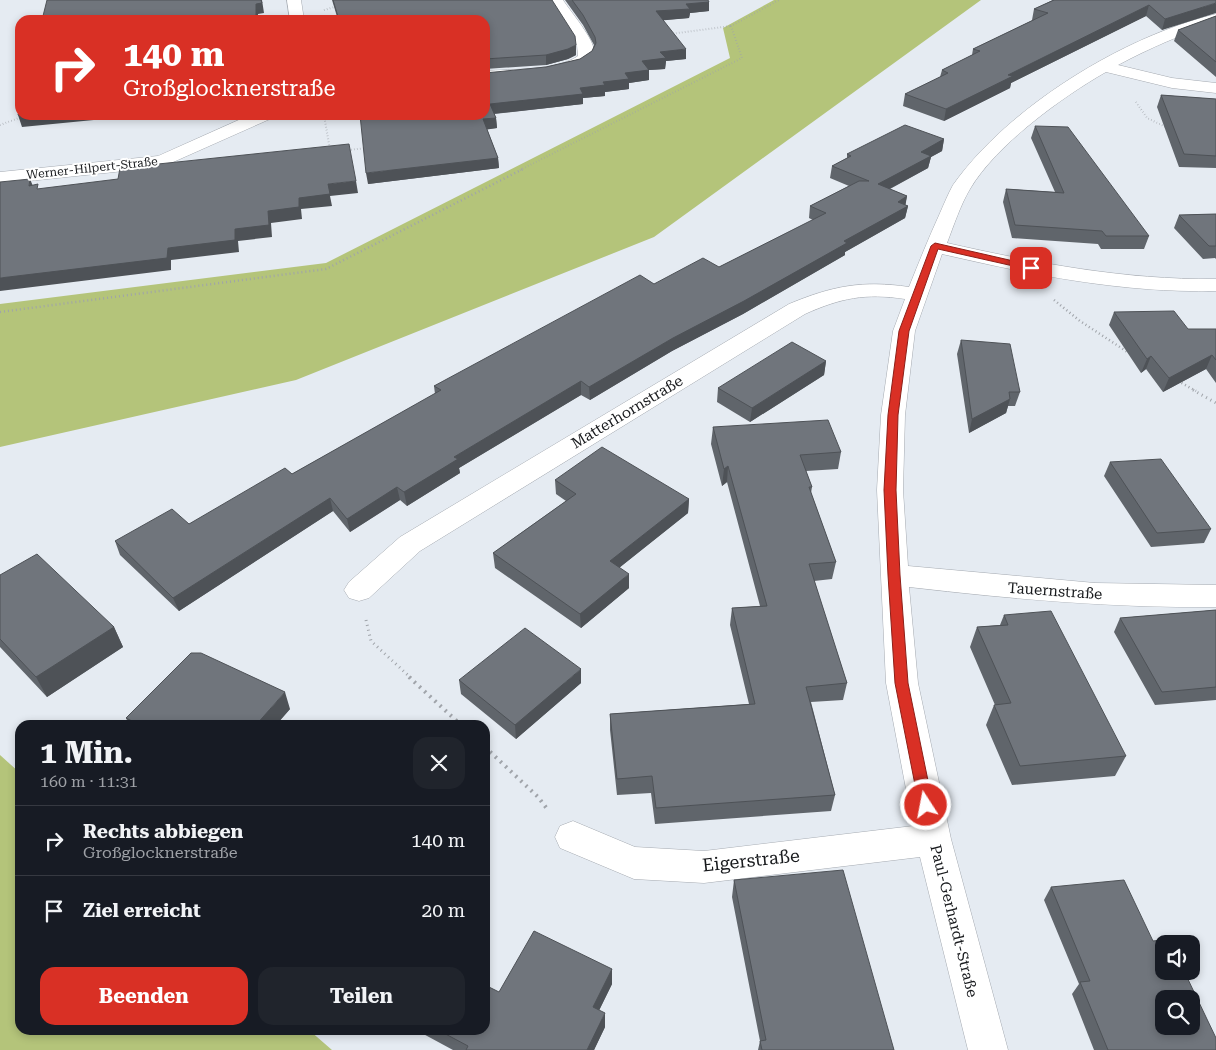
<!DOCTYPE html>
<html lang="de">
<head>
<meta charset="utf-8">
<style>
  body { margin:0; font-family:"Roboto Serif",serif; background:#20242c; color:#f1f3f6; height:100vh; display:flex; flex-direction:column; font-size:19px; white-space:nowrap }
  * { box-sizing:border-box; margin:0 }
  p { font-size:16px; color:#9ea1a6 }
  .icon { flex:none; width:28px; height:28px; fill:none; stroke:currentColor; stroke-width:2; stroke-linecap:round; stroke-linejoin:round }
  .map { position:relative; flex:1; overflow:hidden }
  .panel { position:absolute; left:15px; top:720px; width:475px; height:315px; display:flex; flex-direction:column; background:#171b24; border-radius:15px; box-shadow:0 2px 8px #0003 }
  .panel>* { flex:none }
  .hud { position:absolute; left:15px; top:15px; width:475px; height:105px; border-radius:15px; box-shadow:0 2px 8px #0003; background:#d93025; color:#fff; overflow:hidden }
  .fabs { position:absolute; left:1155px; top:935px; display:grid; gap:10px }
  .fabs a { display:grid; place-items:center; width:45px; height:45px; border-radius:10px; background:#171b24; box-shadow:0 2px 8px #0003; font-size:25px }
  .pin { position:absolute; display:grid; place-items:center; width:42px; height:42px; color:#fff; margin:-21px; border-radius:10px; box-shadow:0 2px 8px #0006 }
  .me { position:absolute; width:55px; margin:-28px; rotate:349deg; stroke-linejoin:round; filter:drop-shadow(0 0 4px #0008) }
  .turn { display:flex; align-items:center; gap:18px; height:105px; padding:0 25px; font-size:22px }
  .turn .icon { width:65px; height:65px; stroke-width:2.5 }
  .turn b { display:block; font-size:35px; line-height:42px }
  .round { display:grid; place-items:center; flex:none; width:52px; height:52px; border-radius:15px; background:#20242c }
  .head { display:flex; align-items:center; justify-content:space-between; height:85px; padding:0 25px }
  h1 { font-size:30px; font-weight:700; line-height:38px }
  .button { display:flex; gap:10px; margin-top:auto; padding:10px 25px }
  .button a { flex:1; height:58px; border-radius:15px; background:#d93025; color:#fff; font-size:20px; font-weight:700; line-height:58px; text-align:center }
  .button a+a { background:#20242c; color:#f1f3f6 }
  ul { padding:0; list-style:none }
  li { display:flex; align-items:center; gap:15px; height:70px; padding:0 25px; border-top:1px solid #363941 }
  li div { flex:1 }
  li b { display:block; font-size:19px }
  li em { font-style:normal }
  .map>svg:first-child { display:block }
  .green { fill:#b4c47a }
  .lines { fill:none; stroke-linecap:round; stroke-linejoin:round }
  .minor-casing { stroke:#a5aab1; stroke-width:1 }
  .path-far3 { stroke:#a0a4aa; stroke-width:2; stroke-dasharray:0.5 2.5; stroke-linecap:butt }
  .path-far2 { stroke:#a0a4aa; stroke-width:2.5; stroke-dasharray:1 3; stroke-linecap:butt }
  .path-far1 { stroke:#a0a4aa; stroke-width:3; stroke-dasharray:1 4; stroke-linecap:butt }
  .path { stroke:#a0a4aa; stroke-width:4; stroke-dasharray:2 5; stroke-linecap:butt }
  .minor { fill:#fff; fill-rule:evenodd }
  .wall { fill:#60656b }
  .shaded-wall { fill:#4e5257 }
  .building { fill:#70757c; stroke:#4e5257; fill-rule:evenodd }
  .route { fill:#d93025; stroke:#8d1f18 }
  .labels { text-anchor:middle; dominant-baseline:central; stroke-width:4; stroke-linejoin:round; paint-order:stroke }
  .far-street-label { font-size:12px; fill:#181a1d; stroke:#fff }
  .street-label { font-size:15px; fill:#181a1d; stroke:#fff }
  .near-street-label { font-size:18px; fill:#181a1d; stroke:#fff }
</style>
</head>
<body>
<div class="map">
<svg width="1216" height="1050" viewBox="0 0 1216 1050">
  <rect width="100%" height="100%" fill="#e5ebf2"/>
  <path class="green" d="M774,0H981L654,237L296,380L0,447V304L326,263L730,58L723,28Z
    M0,755L20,773V1030H309L332,1050H0Z"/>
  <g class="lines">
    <g class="minor-casing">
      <path id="minor" d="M287,0H301L304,20H290Z
        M549,0H563C570,11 595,40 594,52C594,78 504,79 485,81V71C511,69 557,71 578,56L577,45Z
        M1216,14V23C1182,34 1150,48 1118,65L1172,78L1216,83V93L1172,88L1106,72C1062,97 996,145 970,189C960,206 954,225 947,243C1036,263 1124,280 1216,279V291C1122,293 1033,275 942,254L915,331L905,415L903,490L908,566L1095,583L1216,585V607C1113,608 1012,599 909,587L918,683L951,839L1008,1050H968L920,857L704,883L634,879L560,848L555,837L560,826L573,821L635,847L704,851L913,826L886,683L877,490L881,415L893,331L905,299C865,293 841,298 805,314L420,551L369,598L359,601L349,598L344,590L349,582L400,537L789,304C832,286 863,280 909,287C919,262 929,237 940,213C944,204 948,194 953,185C1008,107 1124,36 1216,14Z
        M250,115H273L270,119L162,167L0,184V172L158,156Z"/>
    </g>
    <path class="path-far3" d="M324,10L338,6
      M670,34L731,26
      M1136,102L1147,118L1168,128
      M324,115L330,150
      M0,125L27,115
      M348,150L367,148
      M520,170L742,58L731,26L779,0"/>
    <path class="path-far2" d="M1054,300L1080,321L1129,353
      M0,312L326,269L523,169
      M1178,381L1196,391"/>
    <path class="path-far1" d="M1193,390L1216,403
      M366,620L371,641L411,678"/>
    <path class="path" d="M409,677L461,725
      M485,747L538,797L548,810"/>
    <use href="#minor" class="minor"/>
  </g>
  <path class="wall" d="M332,0H552L576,55L568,59L546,65L485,69V20H338Z
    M565,0H708L709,11L690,13L689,18L663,20L686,59L666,61L665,69L649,70V80L629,83V89L605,92V96L583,98V104L494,114L496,118L497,128L487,129L498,158L499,168L368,184L546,67L580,59L592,51L594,45L583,25Z
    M1053,0H1216L1162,30L1146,16L1011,83L1010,88L944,121L903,106L905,94L940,77L942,70L972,55L973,49L1033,20H1032L1034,9Z
    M1216,16V77L1174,41L1178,30Z
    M1161,95L1216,99V168L1179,167L1157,107Z
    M1035,126L1149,236L1144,249H1101L1098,244L1012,238L1003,202L1006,189L1055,192L1031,138Z
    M944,139L942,151L931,157L928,168L890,189L907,196L905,205L908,206L905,218L845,252V255L743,314L672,351L590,400L581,395L459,468L460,473L407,506L400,500L350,532L333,511L179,611L120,555L115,541L189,524L292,474L435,394L434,386L654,284L719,267L813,220L809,218L810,206L849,186L830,178L832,166L847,158V154Z
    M1216,214V259L1215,258L1203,259L1174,228L1179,215Z
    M1114,312L1188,329H1216V383L1206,369L1163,392L1146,369L1141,373L1109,325Z
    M961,340L1020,392L1015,406H1008L1006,413L969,433L957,354Z
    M826,361L824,375L750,422L717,402L718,388Z
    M713,427L841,452L838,469L806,471L812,487L811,493L836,562L832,579L814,581L847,683L843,700L811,702L835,795L831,811L655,824L651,793L617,795L610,730V714L749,704L730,625L732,608L760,606L727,482L722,486L711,444Z
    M1110,462L1211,529L1204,543L1151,547L1104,476Z
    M555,480L689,499L688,513L619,568L629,588L581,628L495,568L493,553L566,501L556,494Z
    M0,575L114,627L123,647L47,697L0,647Z
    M1216,610V700L1155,705L1114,632L1120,618Z
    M1004,615L1126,756L1115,776L1012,785L986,725L994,705H995L970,647L977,627L1000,625Z
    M459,680L581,683L516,739L461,694Z
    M290,709L276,725H129L126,718Z
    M734,880L894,1050H758L760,1041L732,897Z
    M1051,887L1164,971L1216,1050H1094L1072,994L1079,984L1044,900Z
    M612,969V984L599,1010L605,1027L594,1050H453L416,1030H485L499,992Z"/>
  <path class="shaded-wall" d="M261,0H262L264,13L258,14V20H256V4Z
    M709,2V11L690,13L689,18L656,21V11L686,4Z
    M1216,3V13L1162,30L1165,19Z
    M1149,5L1146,16L1011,83L1010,88L944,121L946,109L1008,75Z
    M576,45V55L568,59L546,65V55Z
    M686,49V59L666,61L665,69L649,70V80L629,83V89L605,92V96L583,98V104L491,114L490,104L580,88L603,82L625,73L642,61L660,52Z
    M18,115H145L22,127Z
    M496,118L497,128L484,130L483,119Z
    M944,139L942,151L931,157L928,168L876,196L878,184L921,152Z
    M498,158L499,168L368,184L366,173Z
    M30,179L35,191L29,186Z
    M356,181L358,193L330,196L332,206L301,209L302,219L271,223L272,237L238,241L239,252L171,260V270L0,291V278L168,248L235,229L268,211L328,184Z
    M907,196L905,208L908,206L905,218L845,252V255L743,314L672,351L590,400L589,387L673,338L844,241L898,202Z
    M1212,355L1206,369L1163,392L1169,378Z
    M1151,356L1146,369L1141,373L1147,359Z
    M826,361L824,375L750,422L752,408Z
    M581,381V395L459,468L460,473L407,506L404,492L454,457Z
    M1010,399L1006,413L969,433L972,419Z
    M728,466L727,482L722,486L724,469Z
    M397,487L400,500L350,532L347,519Z
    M330,498L333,511L179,611L173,598Z
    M689,499L688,513L610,575V561Z
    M629,574V588L581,628L580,614Z
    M114,627L123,647L47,697L36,677Z
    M581,669V683L516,739L515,725Z
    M285,692L290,709L276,725H256Z
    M612,969V984L594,1021L593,1007Z
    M605,1013V1027L594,1050H587Z"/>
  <path class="building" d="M47,0H261L262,3L256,4V20H42Z
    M333,0H552L575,36L576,45L568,49L546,55L485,59V20H339Z
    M572,0H708L709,2L686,4L690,9L656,11L686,49L660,52L666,58L642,61L649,70L625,73L629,79L603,82L605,85L580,88L583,94L490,104L496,118L483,119L498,158L366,173L360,115H485V73L546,67L580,59L592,51L596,43L595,37L583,15Z
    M1054,0H1216V3L1165,19L1149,5L1008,75L1013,76L946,109L905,94L948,73L942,70L980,51L973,49L1048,13L1034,9Z
    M1216,16V62L1178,30Z
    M1161,95L1216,99V156L1184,154Z
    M20,107V115H22H18Z
    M905,125L944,139L921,152L931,156L878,184L907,196L898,202L908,206L844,241L847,243L744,301L673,338L589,387L581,381L454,457L458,459L404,492L397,487L347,519L330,498L173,598L115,541L172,509L189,524L285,468L292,474L441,390L434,386L640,275L654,284L703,258L719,267L826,213L810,206L859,181H869L832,166L851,156L847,154Z
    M1035,126L1068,127L1149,236H1106L1102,231L1015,225L1006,189L1064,193Z
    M349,144L356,181L328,184L330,194L299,198V207L268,211L269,225L235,229V240L168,248L167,258L0,278V182L30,179L29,186L38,184L37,189L118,179L120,168Z
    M1216,214V246H1209L1179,215Z
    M1174,311L1188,329H1216V360L1212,355L1169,378L1151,356L1147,359L1114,312Z
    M961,340L1010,344L1020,392H1009L1010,399L972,419Z
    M792,342L826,361L752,408L718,388Z
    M828,420L841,452L800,455L812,487H809L836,562L809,564L847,683L806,687L835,795L656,808L652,776L617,779L610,714L755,704L732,608L767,606L728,466L724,469L713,427Z
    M602,447L689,499L610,561L629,574L580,614L493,553L576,494L555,480Z
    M1161,459L1211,529L1157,533L1110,462Z
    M37,554L114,627L36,677L0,639V575Z
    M1216,610V687L1162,692L1120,618Z
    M1051,611L1126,756L1020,766L994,705L1011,703L977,627L1008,625L1004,615Z
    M525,628L581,669L515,725L459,680Z
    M191,653H201L285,692L256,725H140L126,718Z
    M843,870L894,1050H762L760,1041L766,1040L734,880Z
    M1124,880L1153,941L1162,940L1164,944V971H1184L1216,1038V1050H1108L1080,982L1090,981L1051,887ZM1164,999H1191V1026H1164Z
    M534,931L612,969L593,1007L605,1013L587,1050H466L468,1046L438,1030H485V985L499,992Z"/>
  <path class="route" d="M935,243L1031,265L1035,268L1031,270L938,249L909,331L898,415L896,490L900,575L908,683L933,805L931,809L926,811L921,809L919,805L895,683L888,575L884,490L888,415L899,331L931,246Z"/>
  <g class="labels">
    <g class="far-street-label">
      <text transform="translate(92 168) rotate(-6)">Werner-Hilpert-Straße</text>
    </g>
    <g class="street-label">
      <text transform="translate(627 412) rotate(-31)">Matterhornstraße</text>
      <text transform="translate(1055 591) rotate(4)">Tauernstraße</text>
      <text transform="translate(954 921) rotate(76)">Paul-Gerhardt-Straße</text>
    </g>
    <g class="near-street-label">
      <text transform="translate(751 860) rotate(-6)">Eigerstraße</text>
    </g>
  </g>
</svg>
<div class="fabs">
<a><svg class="icon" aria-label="sound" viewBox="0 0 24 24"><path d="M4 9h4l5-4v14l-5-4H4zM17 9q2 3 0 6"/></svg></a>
<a><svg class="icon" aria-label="search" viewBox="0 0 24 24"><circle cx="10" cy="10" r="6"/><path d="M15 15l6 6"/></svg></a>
</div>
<div class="pin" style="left:1031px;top:268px;background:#d93025"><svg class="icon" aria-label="arrive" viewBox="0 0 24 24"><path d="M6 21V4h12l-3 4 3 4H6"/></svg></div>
<svg class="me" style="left:926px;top:805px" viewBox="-20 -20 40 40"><circle r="17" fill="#d93025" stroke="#fff" stroke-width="3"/><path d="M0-11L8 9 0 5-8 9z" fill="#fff"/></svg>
<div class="hud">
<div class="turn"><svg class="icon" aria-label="right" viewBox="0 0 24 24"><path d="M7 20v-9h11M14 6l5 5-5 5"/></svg><div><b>140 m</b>Großglocknerstraße</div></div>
</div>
<section class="panel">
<div class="head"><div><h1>1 Min.</h1><p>160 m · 11:31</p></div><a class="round"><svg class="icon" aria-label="close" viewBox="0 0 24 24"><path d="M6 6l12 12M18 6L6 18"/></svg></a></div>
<ul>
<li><svg class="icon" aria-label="right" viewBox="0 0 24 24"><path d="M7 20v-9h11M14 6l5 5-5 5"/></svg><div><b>Rechts abbiegen</b><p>Großglocknerstraße</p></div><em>140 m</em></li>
<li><svg class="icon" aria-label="arrive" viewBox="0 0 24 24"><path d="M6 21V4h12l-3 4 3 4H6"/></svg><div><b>Ziel erreicht</b></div><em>20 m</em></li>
</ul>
<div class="button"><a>Beenden</a><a>Teilen</a></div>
</section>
</div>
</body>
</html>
